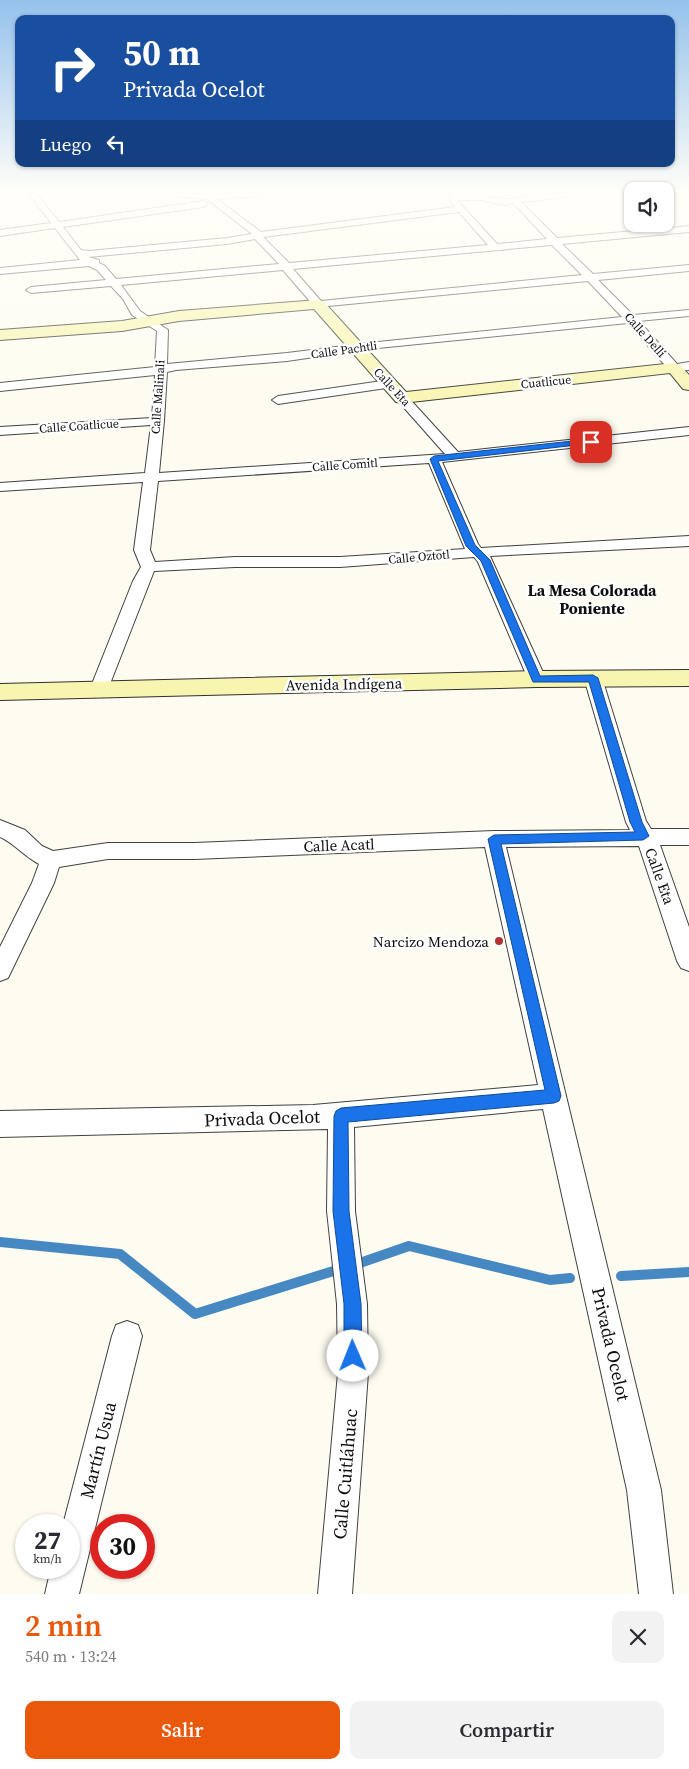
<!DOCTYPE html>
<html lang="es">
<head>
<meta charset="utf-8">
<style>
  body { margin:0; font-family:"Source Serif 4",serif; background:#f2f2f3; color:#2b2b33; height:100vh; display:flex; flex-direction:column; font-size:19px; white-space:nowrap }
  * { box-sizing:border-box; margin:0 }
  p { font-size:16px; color:#7c7c81 }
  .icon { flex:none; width:28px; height:28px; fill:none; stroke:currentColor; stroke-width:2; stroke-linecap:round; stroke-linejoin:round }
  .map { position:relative; height:1594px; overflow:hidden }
  .drawer { display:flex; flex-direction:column; background:#fff; flex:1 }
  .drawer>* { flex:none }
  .top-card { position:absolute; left:15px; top:15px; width:660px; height:152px; border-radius:10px; box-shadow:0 1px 4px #0004; background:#1a4fa0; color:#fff; overflow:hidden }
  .controls { position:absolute; left:624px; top:182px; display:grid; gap:10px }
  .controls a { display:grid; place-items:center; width:50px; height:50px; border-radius:10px; background:#fff; box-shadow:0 1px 4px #0004; font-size:25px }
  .speed { position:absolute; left:15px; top:1514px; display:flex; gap:10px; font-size:25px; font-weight:700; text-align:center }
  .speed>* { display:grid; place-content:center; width:65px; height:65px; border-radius:50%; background:#fff; box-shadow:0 1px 4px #0004; line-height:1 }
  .speed small { font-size:12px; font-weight:400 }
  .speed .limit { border:8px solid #d22; background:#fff; color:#111 }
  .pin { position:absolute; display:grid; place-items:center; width:42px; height:42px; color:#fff; margin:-21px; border-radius:10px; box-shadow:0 2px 8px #0006 }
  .me { position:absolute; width:55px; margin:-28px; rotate:359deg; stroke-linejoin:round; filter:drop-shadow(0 0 4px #0008) }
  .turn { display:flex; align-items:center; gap:18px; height:105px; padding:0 25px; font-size:22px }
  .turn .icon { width:65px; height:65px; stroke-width:2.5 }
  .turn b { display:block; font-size:35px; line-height:42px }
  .then { display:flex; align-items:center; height:48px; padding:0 25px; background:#0003; gap:10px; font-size:19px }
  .round { display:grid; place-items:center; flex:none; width:52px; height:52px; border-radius:10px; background:#f2f2f3 }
  .head { display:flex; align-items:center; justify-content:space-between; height:85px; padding:0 25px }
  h1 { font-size:30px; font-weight:600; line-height:38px; color:#ea580c }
  .primary-button { display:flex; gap:10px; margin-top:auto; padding:10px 25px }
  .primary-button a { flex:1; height:58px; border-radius:10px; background:#ea580c; color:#fff; font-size:20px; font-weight:600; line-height:58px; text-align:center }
  .primary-button a+a { background:#f2f2f3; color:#2b2b33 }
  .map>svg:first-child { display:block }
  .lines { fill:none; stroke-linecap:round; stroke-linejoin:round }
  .stream { stroke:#4588c2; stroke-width:10 }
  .street-casing { stroke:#414141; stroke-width:2 }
  .secondary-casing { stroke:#303030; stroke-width:2 }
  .street { fill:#fff; fill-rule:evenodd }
  .secondary { fill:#f8f5b0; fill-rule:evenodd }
  .route { fill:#1a73e8; stroke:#114b97 }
  .poi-dot { fill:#b33331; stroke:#fff; stroke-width:2 }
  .labels { text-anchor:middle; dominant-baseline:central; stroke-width:5; stroke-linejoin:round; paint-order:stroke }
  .far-street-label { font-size:12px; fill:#0e0e0e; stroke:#fff }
  .street-label { font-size:15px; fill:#0e0e0e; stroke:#fff }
  .poi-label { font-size:15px; fill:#0e0e0e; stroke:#fff; text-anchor:end }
  .neighbourhood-label { font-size:16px; font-weight:bold; fill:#0e0e0e; stroke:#fff }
  .near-street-label { font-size:18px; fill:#0e0e0e; stroke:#fff }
</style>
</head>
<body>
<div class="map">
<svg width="689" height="1594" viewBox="0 0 689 1594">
  <rect width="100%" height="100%" fill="#fefcf0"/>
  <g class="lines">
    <path class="stream" d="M0,1242L120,1254L195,1314L340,1269
      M354,1265L409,1246L550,1280L570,1278
      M621,1276L689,1272"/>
    <g class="street-casing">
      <path id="street" d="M28,193H36L59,222L204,201L208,204L204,207L63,227L81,250L89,251L227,238L252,234L207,199L177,196L173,193L209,194L263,193L259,196L217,199L261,232L455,207L448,197C460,187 490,199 505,199C522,200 555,185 569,196C566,198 529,201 521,202L557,238L689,226V232L562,244L593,274L689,265V271L598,280L633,315L689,310V316L639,321L677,364L689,362V370L670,371L628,323L368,349L287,361L176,370L167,372L164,421L159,473L445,454L398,401L396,398L402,394L406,395L458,452L689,427V435L442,462L478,544L481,548L689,536V546L490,556L546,679L543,683L537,685L531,683L528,679L478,562L474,557L340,567H235L154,571L108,689L105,693L99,695L93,693L90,689L133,581L141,567L134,550L143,482L0,491V483L145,473L151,425L0,435V427L152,418L155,375L0,391V383L155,367L157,331L132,315L123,299L111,286L31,293L26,290L31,287L106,280L97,270L89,266L0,274V268L80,260L55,228L0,236V230L51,223ZM457,200H482L505,205L513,203L547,239L497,244ZM459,212L488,245L289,263L263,237ZM255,239L279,264L116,279L105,266L99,263V260L88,257L227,244ZM552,245L582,275L321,301L293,269ZM283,270L314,306L318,307L588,281L622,317L368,343L287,353L167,364L168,330L140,311L121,285ZM429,463L465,549L340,557H235L155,562L150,550L158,481Z
        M389,380L395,384L393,387L278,404L272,400L278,396Z
        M593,672L599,674L602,678L646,821L651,829H689V845H660L689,927V971L681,968L677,961L639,846L506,847L661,1490L673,1594H639L627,1490L543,1109L354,1127L355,1211L367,1304L368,1373L352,1594H318L338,1373L337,1304L327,1211L328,1129L0,1137V1111L313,1105L538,1085L485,847L194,859H108L59,867L54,883L8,978L0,981V947L32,883L39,864C24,856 15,844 0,837V820L25,830L42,846L53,851L108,843H194L494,831L630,830L626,822L584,678L587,674Z
        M127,1321L138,1325L142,1336L79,1594H45L51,1568H69V1525H63L112,1336L116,1325Z"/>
    </g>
    <g class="secondary-casing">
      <path id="secondary" d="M318,300L323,301L406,392L674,363L680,365L689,375V390L683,389L670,373L402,403L396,402L314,309L179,321L122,331L0,340V330L122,321L179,311Z
        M689,670V686L537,687L0,700V684L537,671Z"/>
    </g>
    <use href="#street" class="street"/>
    <use href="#secondary" class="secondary"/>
  </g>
  <linearGradient id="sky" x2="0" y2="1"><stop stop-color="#95c2ec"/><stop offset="0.46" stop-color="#fffef8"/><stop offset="1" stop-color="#fffef8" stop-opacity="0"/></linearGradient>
  <rect width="689" height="416" fill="url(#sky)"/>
  <path class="route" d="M591,439L594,440V443L438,461L475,545L490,560L540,676L593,675L598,678L642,822L649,836L643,840L501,844L561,1096L559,1101L554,1103L348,1122L349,1211L361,1304L362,1356L359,1362L353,1364L347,1362L344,1356V1304L333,1211L334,1116L336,1111L341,1108L545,1090L488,839L494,835L635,832L630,822L589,682H533L481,561L466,546L430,459L434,456Z"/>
  <circle class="poi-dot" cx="499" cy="941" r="5"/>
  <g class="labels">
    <g class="far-street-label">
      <text transform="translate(645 335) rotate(48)">Calle Delli</text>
      <text transform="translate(344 350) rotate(-8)">Calle Pachtli</text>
      <text transform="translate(546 382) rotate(-6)">Cuatlicue</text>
      <text transform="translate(392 387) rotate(47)">Calle Eta</text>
      <text transform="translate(158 397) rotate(-86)">Calle Malinali</text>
      <text transform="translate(79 426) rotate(-4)">Calle Coatlicue</text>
      <text transform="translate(345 465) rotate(-4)">Calle Comitl</text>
      <text transform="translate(419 557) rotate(-5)">Calle Oztotl</text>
    </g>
    <g class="street-label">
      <text transform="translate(344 684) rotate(-1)">Avenida Indígena</text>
      <text transform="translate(339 845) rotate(-2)">Calle Acatl</text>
      <text transform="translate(660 876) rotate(70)">Calle Eta</text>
    </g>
    <g class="poi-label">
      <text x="489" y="941">Narcizo Mendoza</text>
    </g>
    <g class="neighbourhood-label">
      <text x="592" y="590">La Mesa Colorada<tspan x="592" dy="18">Poniente</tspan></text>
    </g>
    <g class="near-street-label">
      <text transform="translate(262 1118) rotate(-2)">Privada Ocelot</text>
      <text transform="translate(611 1344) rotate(77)">Privada Ocelot</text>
      <text transform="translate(98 1450) rotate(-76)">Martín Usua</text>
      <text transform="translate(345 1474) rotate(-85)">Calle Cuitláhuac</text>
    </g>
  </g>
</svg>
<div class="controls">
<a><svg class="icon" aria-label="sound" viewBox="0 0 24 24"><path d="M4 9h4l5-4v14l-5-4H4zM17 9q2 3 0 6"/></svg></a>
</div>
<div class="speed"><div>27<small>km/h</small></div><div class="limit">30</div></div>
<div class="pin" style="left:591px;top:442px;background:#d93025"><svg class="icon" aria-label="arrive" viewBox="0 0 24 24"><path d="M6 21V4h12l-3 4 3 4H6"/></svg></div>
<svg class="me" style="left:353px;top:1356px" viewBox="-20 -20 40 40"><circle r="19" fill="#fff"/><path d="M0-13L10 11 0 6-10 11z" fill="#1a73e8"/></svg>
<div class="top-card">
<div class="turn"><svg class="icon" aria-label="right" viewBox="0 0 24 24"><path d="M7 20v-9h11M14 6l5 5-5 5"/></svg><div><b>50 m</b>Privada Ocelot</div></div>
<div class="then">Luego<svg class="icon" aria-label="left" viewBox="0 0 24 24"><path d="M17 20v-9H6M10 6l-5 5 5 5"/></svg></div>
</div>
</div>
<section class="drawer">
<div class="head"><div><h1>2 min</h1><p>540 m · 13:24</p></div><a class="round"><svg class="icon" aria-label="close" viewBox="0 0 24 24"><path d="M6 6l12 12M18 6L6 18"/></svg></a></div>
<div class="primary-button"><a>Salir</a><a>Compartir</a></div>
</section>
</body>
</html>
